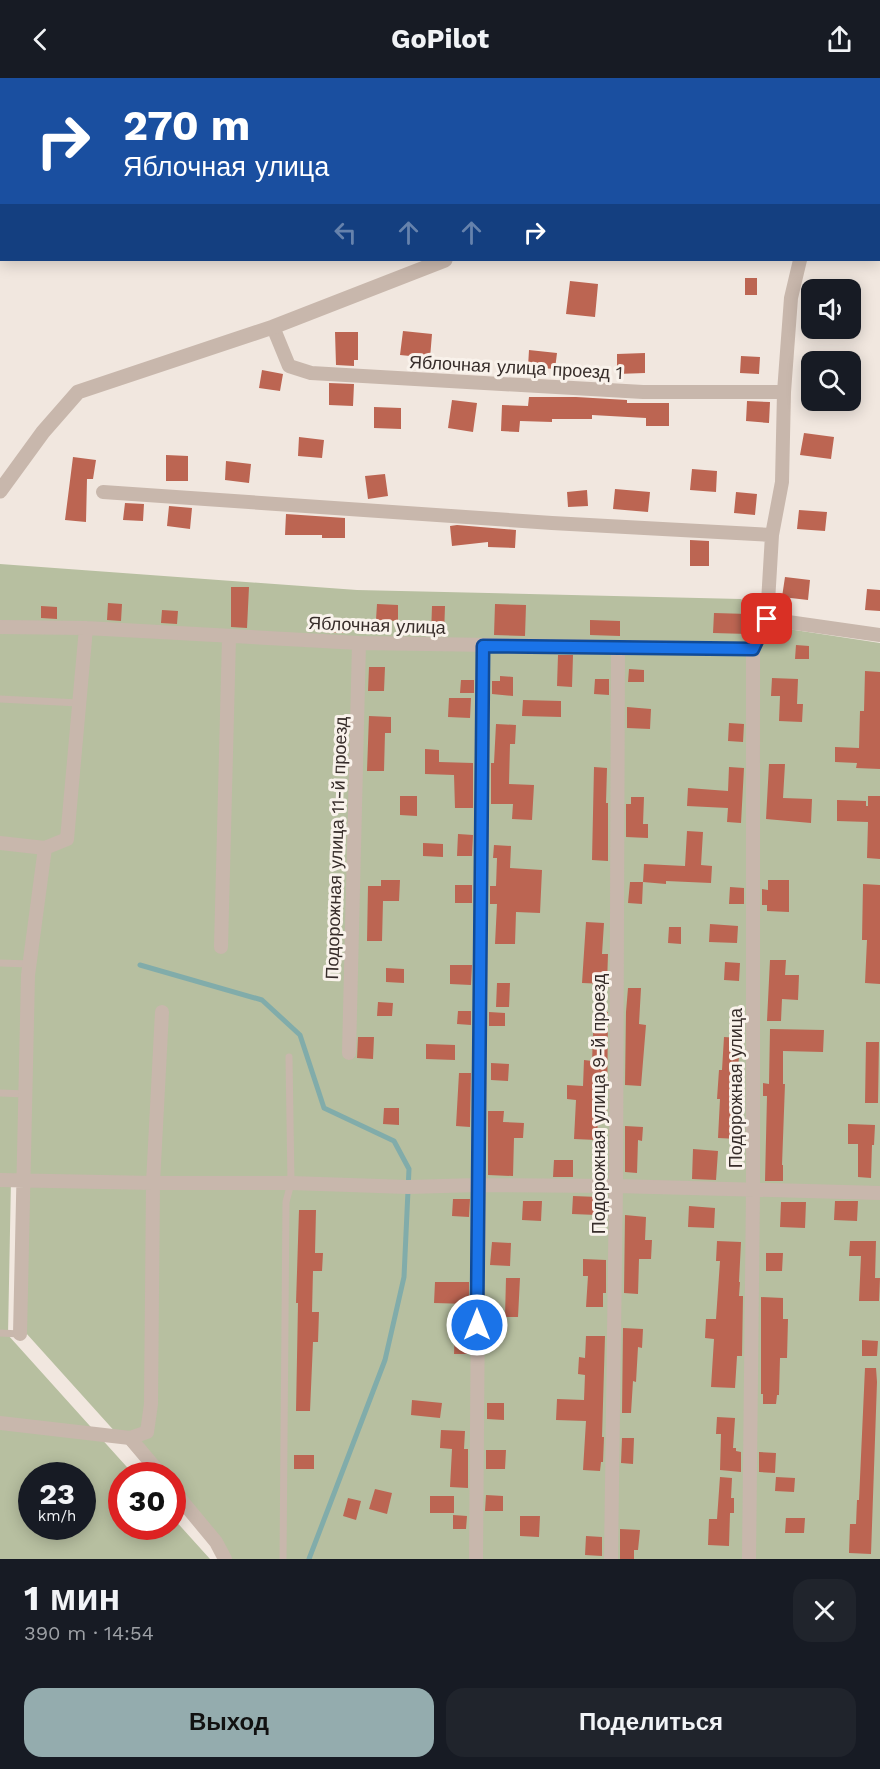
<!DOCTYPE html>
<html lang="ru">
<head>
<meta charset="utf-8">
<style>
  body { margin:0; font-family:"Work Sans",sans-serif; background:#20242c; color:#f1f3f6; height:100vh; display:flex; flex-direction:column; font-size:22px; white-space:nowrap }
  * { box-sizing:border-box; margin:0 }
  p { font-size:20px; color:#9ea1a6 }
  .icon { flex:none; width:33px; height:33px; fill:none; stroke:currentColor; stroke-width:2; stroke-linecap:round; stroke-linejoin:round }
  .map { position:relative; height:1481px; overflow:hidden }
  .side { display:flex; flex-direction:column; background:#171b24; flex:1 }
  .side>* { flex:none }
  .banner { position:absolute; left:0px; top:0px; width:880px; height:183px; box-shadow:0 3px 15px #0003; background:#1a4fa0; color:#fff; overflow:hidden }
  .fabs { position:absolute; left:801px; top:201px; display:grid; gap:12px }
  .fabs a { display:grid; place-items:center; width:60px; height:60px; border-radius:12px; background:#171b24; box-shadow:0 3px 15px #0003; font-size:30px }
  .speed { position:absolute; left:18px; top:1384px; display:flex; gap:12px; font-size:30px; font-weight:700; text-align:center }
  .speed>* { display:grid; place-content:center; width:78px; height:78px; border-radius:50%; background:#171b24; box-shadow:0 3px 15px #0003; line-height:1 }
  .speed small { font-size:15px; font-weight:400 }
  .speed .limit { border:9px solid #d22; background:#fff; color:#111 }
  .pin { position:absolute; display:grid; place-items:center; width:51px; height:51px; color:#fff; margin:-26px; border-radius:12px; box-shadow:0 3px 9px #0006 }
  .me { position:absolute; width:66px; margin:-33px; rotate:0deg; stroke-linejoin:round; filter:drop-shadow(0 0 4px #0008) }
  .turn { display:flex; align-items:center; gap:21px; height:126px; padding:0 24px; font-size:27px }
  .turn .icon { width:78px; height:78px; stroke-width:2.5 }
  .turn b { display:block; font-size:42px; line-height:51px }
  .lanes { display:flex; align-items:center; height:57px; padding:0 24px; background:#0003; justify-content:center; gap:30px; direction:ltr }
  .lanes .off { opacity:.35 }
  .round { display:grid; place-items:center; flex:none; width:63px; height:63px; border-radius:18px; background:#20242c }
  .head { display:flex; align-items:center; justify-content:space-between; height:102px; padding:0 24px }
  h1 { font-size:36px; font-weight:700; line-height:45px }
  .primary-button { display:flex; gap:12px; margin-top:auto; padding:12px 24px }
  .primary-button a { flex:1; height:69px; border-radius:18px; background:#94acae; color:#111; font-size:24px; font-weight:700; line-height:69px; text-align:center }
  .primary-button a+a { background:#20242c; color:#f1f3f6 }
  header { display:flex; justify-content:space-between; align-items:center; height:78px; padding:0 24px; background:#171b24; font-size:27px; font-weight:700 }
  .map>svg:first-child { display:block }
  .green { fill:#b7bfa0; fill-rule:evenodd }
  .lines { fill:none; stroke-linecap:round; stroke-linejoin:round }
  .stream { stroke:#81acaa; stroke-width:5 }
  .building { fill:#bc6552 }
  .service { stroke:#c8b7ac; stroke-width:7 }
  .minor { stroke:#c8b7ac; stroke-width:14 }
  .tertiary { stroke:#c8b7ac; stroke-width:15 }
  .route-casing { stroke:#114b97; stroke-width:15 }
  .route { stroke:#1a73e8; stroke-width:10 }
  .labels { text-anchor:middle; dominant-baseline:central; stroke-width:6; stroke-linejoin:round; paint-order:stroke }
  .street-label { font-size:18px; fill:#372d2a; stroke:#f9f2eb }
</style>
</head>
<body>
<header><svg class="icon" aria-label="back" viewBox="0 0 24 24"><path d="M15 5l-7 7 7 7"/></svg>GoPilot<svg class="icon" aria-label="share" viewBox="0 0 24 24"><path d="M12 15V3M7 8l5-5 5 5M5 13v7h14v-7"/></svg></header>
<div class="map">
<svg width="880" height="1481" viewBox="0 0 880 1481">
  <rect width="100%" height="100%" fill="#f1e7df"/>
  <path class="green" d="M0,486L357,512L741,521L775,549L880,565V1481H229L173,1418L172,1398H155L26,1255L23,1099L0,1096Z
    M0,1101H11L8,1257L135,1398H122V1449H172L173,1440L210,1481H0ZM32,1398H82V1449H32Z"/>
  <g class="lines">
    <path class="stream" d="M140,887L262,922L300,957L324,1030L394,1063L409,1091L404,1199L385,1282L309,1481"/>
  </g>
  <path class="building" d="M745,200H757V217H745Z
    M570,203L598,206L595,239L566,236Z
    M403,253L432,256L430,280L400,277Z
    M335,254H358V282H354V288L336,287Z
    M529,272L557,275L555,291L528,289Z
    M645,275V295L617,296V276Z
    M741,278L760,279L759,296L740,295Z
    M262,292L283,296L280,313L259,310Z
    M329,305L354,306L353,328L329,327Z
    M529,319H576L627,322V325H669V348H646V340L592,337V341H552V344L520,343L519,354L501,353L502,327L528,328Z
    M452,322L477,325L473,354L448,350Z
    M747,323L770,324L769,345L746,343Z
    M374,329L401,330V351L374,350Z
    M804,355L834,359L831,381L800,377Z
    M299,359L324,362L322,380L298,378Z
    M166,377L188,378V403H166Z
    M73,379L96,382L93,401H87L86,444L65,442Z
    M226,383L251,386L249,405L225,402Z
    M692,391L717,393L716,414L690,412Z
    M385,396L388,418L368,421L365,398Z
    M615,411L650,414L648,434L613,431Z
    M587,412L588,428L568,429L567,414Z
    M736,414L757,416L755,437L734,435Z
    M125,425L144,426L143,443L123,442Z
    M169,428L192,430L190,451L167,448Z
    M799,432L827,434L825,453L797,451Z
    M286,436L345,440V460H322V457H285Z
    M457,447L516,452L515,470L488,469V464L452,468L450,448Z
    M690,462L709,463V488H690Z
    M785,499L810,502L808,522L782,519Z
    M231,509H249L247,550L231,549Z
    M867,511L880,512V533L865,532Z
    M108,525L122,526L121,543L107,542Z
    M377,526L398,527V543L376,542Z
    M495,526L526,527L525,558L494,557Z
    M41,528L57,529V541L41,540Z
    M432,528H445L444,557H431Z
    M162,532L178,533L177,546L161,545Z
    M714,535L748,536V556L713,555Z
    M590,542L620,543V558L590,557Z
    M323,543H347V555L323,554Z
    M796,567L809,568V581H795Z
    M558,577H573L572,609L557,608Z
    M369,589H385L384,613H368Z
    M629,591L644,592V604H628Z
    M865,593L880,594V691L856,690L857,685L835,684V669L859,670L860,633H864Z
    M500,598L513,599V618L492,616V603H500Z
    M772,600L798,601L797,626H803L802,644L779,643L780,618H771Z
    M595,601H609V617L594,616Z
    M461,602H474V615H460Z
    M449,620H471L470,640L448,639Z
    M523,622L561,623V639L522,638Z
    M627,629L651,631L650,651L627,650Z
    M369,638L391,639V655H385L384,693H367Z
    M729,645L744,646L743,664L728,663Z
    M496,646L516,647L515,666H510L509,706L534,707L532,742L512,741L513,726H491V685H494Z
    M425,671L439,672V684L473,685V730H455L454,697L425,696Z
    M769,686H785L783,720L812,721L811,745L766,741Z
    M594,689L607,690L606,725H608V783L592,782Z
    M729,689L744,690L741,745L727,744L728,730L687,728L688,710L728,713Z
    M400,718H417V738L400,737Z
    M868,718H880V781L867,780L868,744L837,743V722L866,723V728H868Z
    M631,719H644L643,746H648V760L626,759V726H631Z
    M687,753L703,754L701,787L712,788L711,805L666,803V806L643,804L644,786L685,788Z
    M458,756L473,757L472,778H457Z
    M423,765L443,766V779L423,778Z
    M494,767L511,768L510,790L542,792L540,835L516,834L515,866H495L497,826H490V808H496L497,780H493Z
    M381,802H400L399,823H383L382,863H367L368,808H381Z
    M768,802H789V834L767,833V827H762V811L768,812Z
    M630,804H643L642,826L628,825Z
    M863,806L880,807V906L865,905L867,862H862Z
    M455,807H472V825H455Z
    M730,809L744,810V826H729Z
    M586,844L604,845L602,876H608L607,906L582,905Z
    M710,846L738,848L737,865L709,864Z
    M669,849H681V866L668,865Z
    M770,882H786L785,897H799L798,922L782,921L781,943H767Z
    M725,884L740,885L739,903L724,902Z
    M450,887H472L471,907L450,906Z
    M386,890L404,891V905L386,904Z
    M497,905H510L509,929H496Z
    M628,910H641L639,946L646,947L641,1008L625,1007L626,934Z
    M378,924L393,925L392,938H377Z
    M458,933H471V947L457,946Z
    M594,933L608,934L607,1036H598L597,1062L574,1061L576,1022L567,1021V1007L583,1008L584,982L592,983Z
    M489,934L505,935V948H489Z
    M770,951L824,952L823,974L783,973V1006H785L782,1087H783V1103H765L767,1018H763V1005L769,1006Z
    M358,959H374L373,981L357,980Z
    M724,959L740,960L735,1044L739,1045L738,1061L718,1060L720,1021H717L719,992H722Z
    M866,964H879L878,1025H865Z
    M426,966L455,967V982L426,981Z
    M491,985L509,986L508,1003L491,1002Z
    M459,995H471L470,1049L456,1048Z
    M384,1030H399V1047L383,1046Z
    M488,1033H504L503,1044L524,1045L523,1060H514L513,1098L488,1097Z
    M848,1046L875,1047L874,1067H872L871,1100L858,1099V1066H848Z
    M625,1048L643,1049L642,1063L638,1062L637,1095L625,1094Z
    M693,1071L718,1073L716,1102L692,1101Z
    M554,1082H573V1099H553Z
    M573,1118L598,1119L597,1137L572,1136Z
    M453,1121H470L469,1139L452,1138Z
    M523,1123H542L541,1143L522,1142Z
    M835,1123H858L857,1143L834,1142Z
    M781,1124H806L805,1150L780,1149Z
    M689,1128L715,1130L714,1150L688,1149Z
    M299,1132H316L315,1175H323L322,1193H313L312,1234H319L318,1264H313L310,1333H296L298,1225H296Z
    M625,1137L646,1139L645,1162H652L651,1181H639L638,1216L624,1215Z
    M717,1163L741,1164L739,1204H740L739,1218H743L742,1278H737L735,1310L711,1309L714,1261L705,1260L706,1241H716L720,1183H716Z
    M850,1163H876L875,1200H880L879,1223H859L861,1178H849Z
    M492,1164L511,1165L510,1188L490,1187Z
    M766,1175H783L782,1193H766Z
    M583,1181L606,1182V1215H603V1229H586L588,1198H583Z
    M506,1200H520L518,1239H505Z
    M435,1204H469V1226L434,1225Z
    M761,1219L783,1220V1241H788L787,1280H780L779,1317H777L776,1326H763V1316H761Z
    M623,1250L643,1251L642,1270L638,1269L636,1304L633,1303L631,1335H622Z
    M455,1252H468L467,1276H454Z
    M586,1258H605L602,1359H604L603,1384H601L600,1393L583,1392L586,1343L556,1342L557,1321L584,1322L585,1297L578,1296L579,1279L585,1280Z
    M862,1262L878,1263L877,1278H862Z
    M865,1290H876L877,1304L871,1476L849,1475L850,1446H856L857,1422H859Z
    M412,1322L442,1325L440,1340L411,1337Z
    M487,1325H504V1342L487,1341Z
    M717,1339L735,1340L733,1370H736V1373L741,1374V1394L720,1392L721,1356H716Z
    M441,1352L465,1353L464,1371H468V1410L450,1409L452,1371L440,1370Z
    M622,1360H634L633,1386L621,1385Z
    M486,1372H506L505,1391H486Z
    M759,1374L776,1375L775,1395L759,1394Z
    M294,1377H314V1391H294Z
    M720,1399L732,1400L731,1420H734V1435H730L729,1468L708,1467L709,1441H717Z
    M776,1399L795,1400L794,1414L775,1413Z
    M375,1411L392,1415L387,1436L369,1431Z
    M486,1417L503,1418V1433H485Z
    M430,1418H454V1435H430Z
    M348,1420L361,1423L356,1442L343,1438Z
    M453,1437L467,1438L466,1451H453Z
    M520,1438H540L539,1459L520,1458Z
    M786,1440H805L804,1455H785Z
    M620,1451L640,1452L638,1472H634V1481H620Z
    M586,1458L602,1459V1478L585,1477Z"/>
  <g class="lines">
    <path class="service" d="M391,0L392,2
      M0,621L79,625
      M0,885L30,886
      M0,1015L26,1016
      M0,1255L20,1256
      M283,1481L286,1124L291,1105L289,979"/>
    <path class="minor" d="M273,249L289,288L311,295L643,314H784
      M103,414L552,445L772,457
      M767,541L880,557
      M0,549L86,550L359,565L753,571
      M0,765L45,770
      M221,869L229,559
      M349,975L359,565
      M0,1102L153,1105H291L408,1109L478,1107L616,1108L880,1115
      M20,1256L28,897L45,770L67,761L86,550
      M0,1345L130,1360L147,1354L151,1326L153,1105L162,934
      M130,1360L162,1398
      M172,1411L216,1464L225,1481
      M476,1481L483,568
      M611,1481L616,1108L618,570
      M749,1481L753,1112V571L767,541L772,457L782,404L784,314L791,220L800,182"/>
    <path class="tertiary" d="M879,91H880
      M0,413L43,354L78,314L273,249L445,182"/>
  </g>
  <g class="lines">
    <g class="route-casing">
      <path id="route" d="M477,1247L483,568L753,571L767,541"/>
    </g>
    <use href="#route" class="route"/>
  </g>
  <g class="labels">
    <g class="street-label">
      <text transform="translate(516 289) rotate(3)">Яблочная улица проезд 1</text>
      <text transform="translate(377 547) rotate(2)">Яблочная улица</text>
      <text transform="translate(336 770) rotate(-88)">Подорожная улица 11-й проезд</text>
      <text transform="translate(735 1010) rotate(-90)">Подорожная улица</text>
      <text transform="translate(598 1026) rotate(-90)">Подорожная улица 9-й проезд</text>
    </g>
  </g>
</svg>
<div class="fabs">
<a><svg class="icon" aria-label="sound" viewBox="0 0 24 24"><path d="M4 9h4l5-4v14l-5-4H4zM17 9q2 3 0 6"/></svg></a>
<a><svg class="icon" aria-label="search" viewBox="0 0 24 24"><circle cx="10" cy="10" r="6"/><path d="M15 15l6 6"/></svg></a>
</div>
<div class="speed"><div>23<small>km/h</small></div><div class="limit">30</div></div>
<div class="pin" style="left:767px;top:541px;background:#d93025"><svg class="icon" aria-label="arrive" viewBox="0 0 24 24"><path d="M6 21V4h12l-3 4 3 4H6"/></svg></div>
<svg class="me" style="left:477px;top:1247px" viewBox="-20 -20 40 40"><circle r="17" fill="#1a73e8" stroke="#fff" stroke-width="3"/><path d="M0-11L8 9 0 5-8 9z" fill="#fff"/></svg>
<div class="banner">
<div class="turn"><svg class="icon" aria-label="right" viewBox="0 0 24 24"><path d="M7 20v-9h11M14 6l5 5-5 5"/></svg><div><b>270 m</b>Яблочная улица</div></div>
<div class="lanes"><svg class="icon off" aria-label="left" viewBox="0 0 24 24"><path d="M17 20v-9H6M10 6l-5 5 5 5"/></svg><svg class="icon off" aria-label="ahead" viewBox="0 0 24 24"><path d="M12 20V5M6 11l6-6 6 6"/></svg><svg class="icon off" aria-label="ahead" viewBox="0 0 24 24"><path d="M12 20V5M6 11l6-6 6 6"/></svg><svg class="icon" aria-label="right" viewBox="0 0 24 24"><path d="M7 20v-9h11M14 6l5 5-5 5"/></svg></div>
</div>
</div>
<section class="side">
<div class="head"><div><h1>1 мин</h1><p>390 m · 14:54</p></div><a class="round"><svg class="icon" aria-label="close" viewBox="0 0 24 24"><path d="M6 6l12 12M18 6L6 18"/></svg></a></div>
<div class="primary-button"><a>Выход</a><a>Поделиться</a></div>
</section>
</body>
</html>
